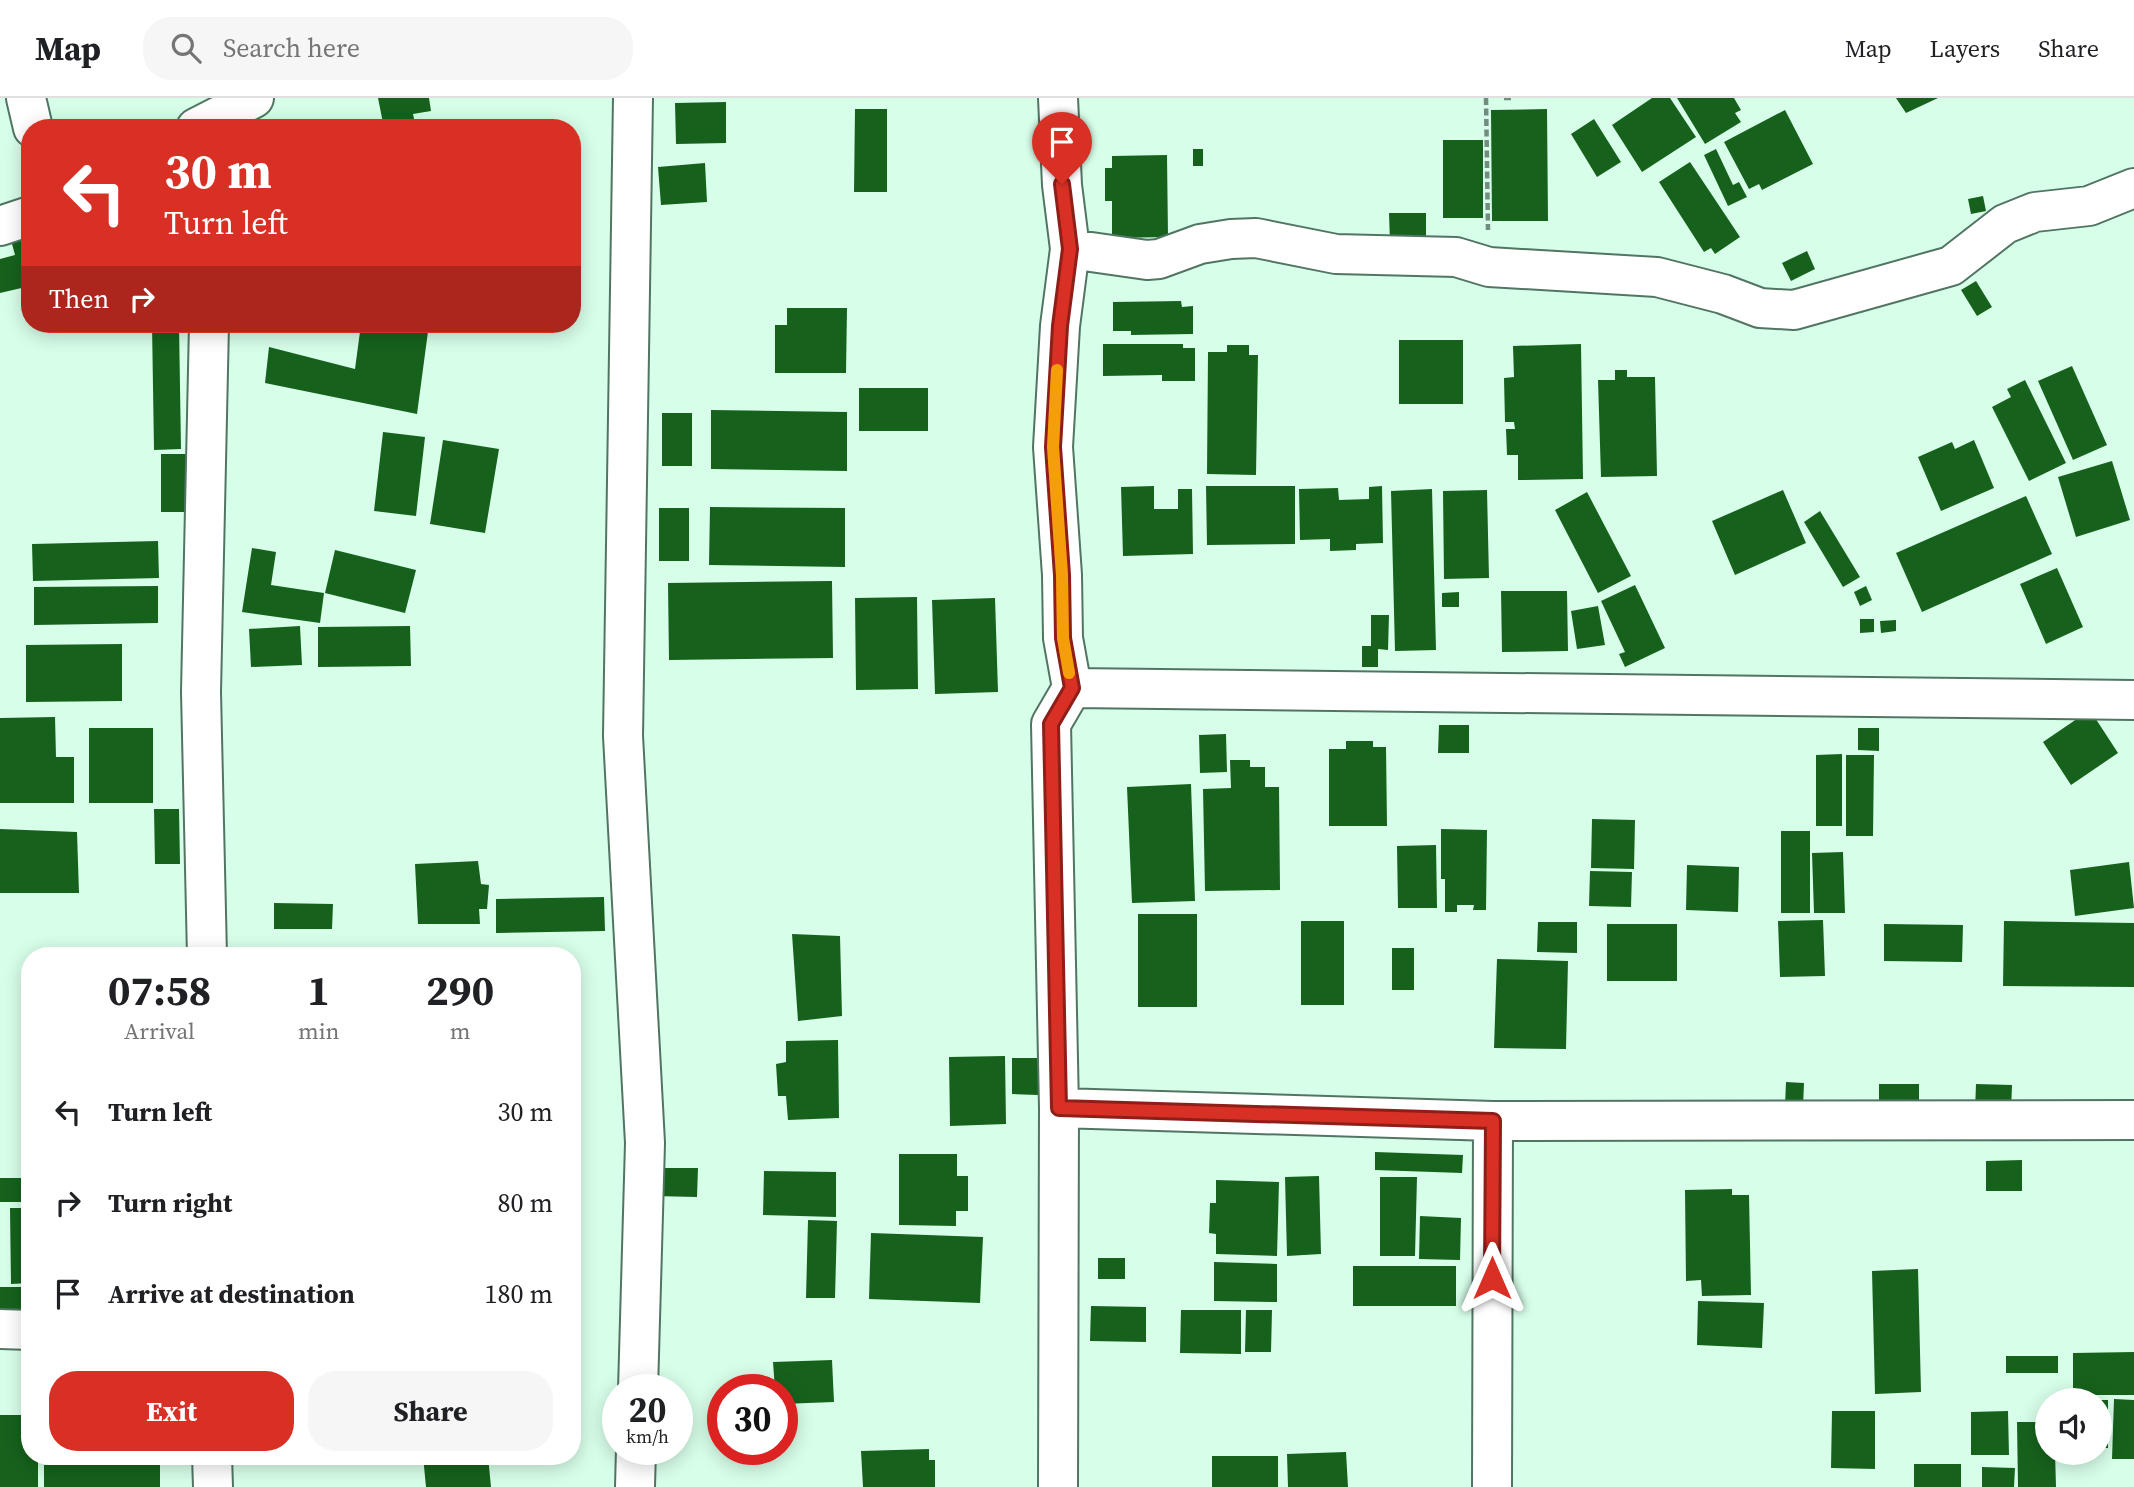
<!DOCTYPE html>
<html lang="en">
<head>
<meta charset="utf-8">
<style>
  body { margin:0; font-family:"Source Serif 4",serif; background:#f6f6f6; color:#202124; height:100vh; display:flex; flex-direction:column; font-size:26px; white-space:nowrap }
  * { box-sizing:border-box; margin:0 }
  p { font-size:23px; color:#757577 }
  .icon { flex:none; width:38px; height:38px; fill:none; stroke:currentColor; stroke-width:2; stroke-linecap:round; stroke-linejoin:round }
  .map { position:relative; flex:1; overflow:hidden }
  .drawer { position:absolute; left:21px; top:849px; width:560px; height:518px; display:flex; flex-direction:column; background:#fff; border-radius:28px; box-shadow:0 4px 18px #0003 }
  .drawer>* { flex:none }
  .banner { position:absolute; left:21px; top:21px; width:560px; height:214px; border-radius:28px; box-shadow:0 4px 18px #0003; background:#d93025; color:#fff; overflow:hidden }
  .fabs { position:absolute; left:2035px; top:1290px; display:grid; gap:14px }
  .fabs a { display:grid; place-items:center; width:77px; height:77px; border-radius:50%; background:#fff; box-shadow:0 4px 18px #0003; font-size:35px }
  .speed { position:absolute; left:602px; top:1276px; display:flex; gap:14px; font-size:35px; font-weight:700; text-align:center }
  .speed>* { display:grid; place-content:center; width:91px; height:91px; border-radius:50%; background:#fff; box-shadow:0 4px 18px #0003; line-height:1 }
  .speed small { font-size:18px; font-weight:400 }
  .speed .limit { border:10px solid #d22; background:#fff; color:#111 }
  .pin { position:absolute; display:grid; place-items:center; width:60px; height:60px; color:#fff; margin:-72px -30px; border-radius:50% 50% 50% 0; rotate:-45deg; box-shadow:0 0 7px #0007 }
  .pin .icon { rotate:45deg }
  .me { position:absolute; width:77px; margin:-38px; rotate:0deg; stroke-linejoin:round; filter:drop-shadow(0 0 5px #0008) }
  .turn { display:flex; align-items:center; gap:24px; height:147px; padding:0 28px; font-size:32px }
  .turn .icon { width:91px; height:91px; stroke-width:2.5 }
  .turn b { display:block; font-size:49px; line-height:60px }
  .then { display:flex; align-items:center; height:66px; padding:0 28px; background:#0003; gap:14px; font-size:26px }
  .eta { display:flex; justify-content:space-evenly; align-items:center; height:119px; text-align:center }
  .eta b { font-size:42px; font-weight:700; line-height:49px }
  .action { display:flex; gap:14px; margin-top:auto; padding:14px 28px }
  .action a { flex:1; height:80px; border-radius:28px; background:#d93025; color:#fff; font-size:28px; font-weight:700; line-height:80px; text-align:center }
  .action a+a { background:#f6f6f6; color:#202124 }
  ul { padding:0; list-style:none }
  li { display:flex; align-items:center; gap:21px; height:91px; padding:0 28px }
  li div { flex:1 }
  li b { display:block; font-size:26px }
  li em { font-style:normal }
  header { display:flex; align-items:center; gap:42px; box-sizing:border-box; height:98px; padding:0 35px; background:#fff; border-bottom:2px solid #e0e0e0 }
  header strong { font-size:33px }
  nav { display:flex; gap:38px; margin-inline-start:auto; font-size:24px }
  .search { width:490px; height:63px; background:#f6f6f6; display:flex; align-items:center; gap:18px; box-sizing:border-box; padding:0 24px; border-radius:28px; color:#757577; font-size:26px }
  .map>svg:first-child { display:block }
  .building { fill:#16621c }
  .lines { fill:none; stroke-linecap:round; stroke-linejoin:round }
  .street-casing { stroke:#527563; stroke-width:42 }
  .path { stroke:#728c7e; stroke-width:4.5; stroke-dasharray:7 3.5; stroke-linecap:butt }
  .street { stroke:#fff; stroke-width:38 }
  .route-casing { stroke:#8d1f18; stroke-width:18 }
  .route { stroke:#d93025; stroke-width:12 }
  .slow { stroke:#f59e0b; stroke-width:12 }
</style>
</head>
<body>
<header>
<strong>Map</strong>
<div class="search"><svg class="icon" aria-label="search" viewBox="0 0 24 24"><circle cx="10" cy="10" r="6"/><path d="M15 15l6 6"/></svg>Search here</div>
<nav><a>Map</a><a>Layers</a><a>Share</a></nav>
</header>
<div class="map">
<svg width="2134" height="1389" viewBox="0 0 2134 1389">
  <rect width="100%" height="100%" fill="#d7fee9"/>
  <path class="building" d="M378,0H429L431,13L413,16L416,30H384Z
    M1652,0H1670L1696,39L1642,74L1612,27Z
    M1677,0H1734L1741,12L1735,15L1741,24L1705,46Z
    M1896,0H1938L1906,15Z
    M726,4V45L676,46L675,5Z
    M855,11H887V94H854Z
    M1547,11L1548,123H1492L1491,12Z
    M1785,12L1813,66L1762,92L1759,86L1749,91L1724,44Z
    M1594,21L1621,64L1597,79L1571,36Z
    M1443,42H1483V120H1443Z
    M1193,51H1203V68H1193Z
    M1716,51L1733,87L1739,84L1747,99L1728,108L1704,57Z
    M1167,57L1168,139L1112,140V103H1105V70H1112V58Z
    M1690,64L1740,139L1715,156L1711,150L1704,154L1659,84Z
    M705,65L707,104L661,107L658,69Z
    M1983,98L1986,113L1971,116L1968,101Z
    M1389,115H1426V145H1390Z
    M30,138V188L0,195V161L15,157L11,142Z
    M1807,153L1815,171L1791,183L1782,165Z
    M1976,183L1992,209L1977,218L1961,192Z
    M1181,203L1182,209L1193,208V236L1131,237V233H1113V204Z
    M787,210H847L846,275H775V227H787Z
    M152,226H179L181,351L154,352Z
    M361,226H429L417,316L265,285L269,249L355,271Z
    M1399,242H1463V306H1399Z
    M1103,246H1183V250H1195V283H1162V277L1103,278Z
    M1581,246L1583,381L1518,382V357H1507L1506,331H1515L1514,324H1505L1504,280L1514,279L1513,248Z
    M1227,247H1249V257H1258L1256,377L1207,376L1208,254H1227Z
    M2072,268L2107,347L2073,362L2038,283Z
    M1615,272H1627V279H1655L1657,378L1601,379L1598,282H1615Z
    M2025,282L2066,365L2029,383L1992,309L2011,299L2007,291Z
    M859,290H928V333H859Z
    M711,312L847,314V373L711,371Z
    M662,315H692V368H662Z
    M383,334L425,339L416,418L374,413Z
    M443,342L499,351L485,435L430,426Z
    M1974,342L1994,390L1941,413L1918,359L1952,344L1955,351Z
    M161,356H189L190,414H161Z
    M2112,363L2130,422L2076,439L2058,379Z
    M1154,388V411H1178V391H1192L1193,456L1123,458L1121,389Z
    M1206,388H1295V446L1207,447Z
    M1382,388L1383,445L1356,446V452L1330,453V441L1300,442L1299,391L1338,390L1339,402L1369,401V389Z
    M1432,391L1436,552L1395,553L1391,393Z
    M1487,392L1489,480L1444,481L1443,393Z
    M1783,392L1806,445L1735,477L1712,423Z
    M1587,394L1631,478L1598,495L1555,412Z
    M2026,398L2052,456L1922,514L1896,455Z
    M710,409L845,410V469L709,467Z
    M659,410H689V463H659Z
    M1820,413L1860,479L1843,489L1804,424Z
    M158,443L159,480L33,483L32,446Z
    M252,450L276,454L271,487L324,495L320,525L242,514Z
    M335,452L416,472L405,515L325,495Z
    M2057,470L2083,529L2046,546L2020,486Z
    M832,483L833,560L669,562L668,485Z
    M1635,487L1665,550L1625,569L1619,556L1625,554L1601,503Z
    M158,488V525L34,527V489Z
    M1866,488L1872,502L1860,508L1854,494Z
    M1501,493H1567L1568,553L1502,554Z
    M1459,494V509H1442V495Z
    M917,499L918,591L856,592L855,500Z
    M995,500L998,594L935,596L932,502Z
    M1598,508L1605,547L1577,551L1571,513Z
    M1371,517H1389L1388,552L1378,551V569H1362V548H1371Z
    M1860,521H1874V534L1860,535Z
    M1896,522V533L1881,535L1880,523Z
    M300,528L302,567L251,569L249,531Z
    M410,528L411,568L318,569V529Z
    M122,546V603L26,604V547Z
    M2090,612L2118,655L2071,687L2043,644Z
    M55,619L56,659H74V705H0V620Z
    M1439,627H1469V655H1438Z
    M89,630H153V705H89Z
    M1858,630H1879V653L1858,652Z
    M1226,636L1227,674L1200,675L1199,637Z
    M1346,643H1373V649H1386L1387,728H1329V651H1346Z
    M1842,656V728H1816V657Z
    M1846,657H1874L1873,738H1846Z
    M1230,662H1250V669H1265V689H1279L1280,792L1205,793L1203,691L1231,690Z
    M1191,686L1195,803L1132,805L1127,689Z
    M154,711H179L180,766H155Z
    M1592,721L1635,722L1634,771L1591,770Z
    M0,731L77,734L79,795H0Z
    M1441,731L1487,732L1486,812H1473L1474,807H1457V814H1445V781H1441Z
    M1781,733H1810V815H1781Z
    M1436,747L1437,810H1398L1397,748Z
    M1843,754L1845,815H1814L1812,755Z
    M478,763L481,786L489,787L487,811H479L480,826H418L415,766Z
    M2129,764L2134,810L2075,818L2070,772Z
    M1687,767L1739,769L1738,814L1686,812Z
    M1590,773L1632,774L1631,809L1589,808Z
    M604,799L605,833L496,835V801Z
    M274,805L333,806L332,831H274Z
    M1138,816H1197V909H1138Z
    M1823,822L1825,878L1780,879L1778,823Z
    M1301,823H1344V907H1301Z
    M2004,823L2134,825V889L2003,888Z
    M1538,824H1577V855L1537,854Z
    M1607,826H1677V883H1607Z
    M1884,826L1963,827L1962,864L1884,863Z
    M792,836L840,838L842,918L798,923Z
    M1392,850H1414V892H1392Z
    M1497,861L1568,863L1566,951L1494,950Z
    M838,942L839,1020L788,1022L786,998H778L776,966L786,964V943Z
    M1005,958L1006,1026L950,1028L949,959Z
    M1012,960H1038V997L1012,996Z
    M1786,984L1804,985L1803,1009L1785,1008Z
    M1879,986H1919V1014H1879Z
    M1976,986L2012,987L2011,1014L1975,1013Z
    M1375,1054L1463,1057L1462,1075L1375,1072Z
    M899,1056H957V1078H968V1113H956V1128L899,1127Z
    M2022,1062V1093H1986V1063Z
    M653,1070H698L697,1099L653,1098Z
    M764,1073L836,1074V1119L763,1117Z
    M1319,1078L1321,1156L1287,1158L1285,1079Z
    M1380,1079H1417L1415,1158H1380Z
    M0,1080H30V1104H0Z
    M1216,1082L1279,1084L1277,1158L1216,1156V1136L1209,1135L1210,1105H1216Z
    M1732,1091V1097H1749L1751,1197L1702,1198L1701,1182L1686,1183L1685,1092Z
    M10,1110H30V1185L11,1186Z
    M1420,1118L1461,1120L1460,1162L1419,1161Z
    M808,1122L837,1123L835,1200H806Z
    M871,1135L983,1139L980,1205L869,1201Z
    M1098,1160H1125V1181H1098Z
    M1214,1164L1277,1166V1204L1214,1203Z
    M1353,1168H1456V1208H1353Z
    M1918,1171L1921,1294L1875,1296L1872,1173Z
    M0,1189H30V1225H0Z
    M1698,1203L1764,1205L1762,1250L1697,1247Z
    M1091,1208L1146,1209V1244L1090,1243Z
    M1181,1212H1241V1256L1180,1255Z
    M1246,1212H1272L1271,1254H1245Z
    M2134,1254V1297H2073V1255Z
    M578,1256L581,1292L572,1293V1257Z
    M2006,1258H2058V1275H2006Z
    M832,1262L834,1304L782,1306V1292H775L773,1264Z
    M2114,1301L2134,1302V1361H2112Z
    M2100,1302H2108V1350H2100Z
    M1832,1313H1875V1371L1831,1370Z
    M2008,1313L2009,1357H1971V1314Z
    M0,1317H30V1358H38V1389H0Z
    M2017,1324H2048V1354H2055L2056,1389H2018Z
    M929,1351V1362H935V1389H863L861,1353Z
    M1346,1354L1348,1389H1288L1287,1356Z
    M423,1358H488L491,1389H426Z
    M1212,1358H1278V1389H1212Z
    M1914,1366H1961V1389H1914Z
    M44,1367H160V1389H44Z
    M1982,1369L2015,1370L2014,1389H1982Z"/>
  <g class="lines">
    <g class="street-casing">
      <path id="street" d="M26,0L33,30
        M633,0L623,638L645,1045L638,1292
        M1058,0L1062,87L1070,151L1060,228L1053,349L1062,477L1063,540L1072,590L1051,626L1059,1010L1058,1389
        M196,30L254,0
        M0,128L30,118
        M1070,151L1147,162L1159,161L1200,146L1231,141L1256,140L1336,156L1456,159L1489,169L1657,179L1723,196L1760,210L1794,212L1951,168L2005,126L2035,114L2089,108L2134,90
        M1072,590L2134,602
        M207,858L201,594L209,226
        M1059,1010L1493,1023L2134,1022
        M0,1231L30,1232
        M212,1358L213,1389
        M635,1389L636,1351
        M1492,1389L1493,1023"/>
    </g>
    <path class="path" d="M1486,0L1488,132
      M1504,0H1511"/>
    <use href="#street" class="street"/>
  </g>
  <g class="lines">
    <g class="route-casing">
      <path id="route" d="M1062,86L1070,151L1060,228L1053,349L1062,477L1063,540L1072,590L1051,626L1059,1010L1493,1023L1492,1180"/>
    </g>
    <use href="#route" class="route"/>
    <path class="slow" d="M1057,272L1053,349L1062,477L1063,540L1069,575"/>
  </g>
</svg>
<div class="fabs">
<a><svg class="icon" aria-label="sound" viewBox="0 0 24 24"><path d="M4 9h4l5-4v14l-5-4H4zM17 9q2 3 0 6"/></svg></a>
</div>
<div class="speed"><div>20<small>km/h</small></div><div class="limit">30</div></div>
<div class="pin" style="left:1062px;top:86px;background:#d93025"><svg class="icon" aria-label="arrive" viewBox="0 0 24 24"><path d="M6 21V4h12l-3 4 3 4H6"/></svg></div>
<svg class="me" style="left:1492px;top:1180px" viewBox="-20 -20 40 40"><path d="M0-17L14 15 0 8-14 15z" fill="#d93025" stroke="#fff" stroke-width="4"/></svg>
<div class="banner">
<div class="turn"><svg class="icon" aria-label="left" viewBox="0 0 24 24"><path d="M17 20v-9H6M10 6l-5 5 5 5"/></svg><div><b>30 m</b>Turn left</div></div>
<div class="then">Then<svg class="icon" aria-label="right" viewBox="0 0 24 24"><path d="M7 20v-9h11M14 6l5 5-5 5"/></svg></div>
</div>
<section class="drawer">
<div class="eta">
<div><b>07:58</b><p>Arrival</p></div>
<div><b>1</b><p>min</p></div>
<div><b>290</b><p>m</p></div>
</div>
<ul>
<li><svg class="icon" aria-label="left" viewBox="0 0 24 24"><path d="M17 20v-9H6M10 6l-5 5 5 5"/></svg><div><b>Turn left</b></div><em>30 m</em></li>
<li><svg class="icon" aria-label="right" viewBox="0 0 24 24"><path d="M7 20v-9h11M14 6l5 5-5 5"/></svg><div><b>Turn right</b></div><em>80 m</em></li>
<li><svg class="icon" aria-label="arrive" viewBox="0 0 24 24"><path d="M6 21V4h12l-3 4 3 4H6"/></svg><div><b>Arrive at destination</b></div><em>180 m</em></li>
</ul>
<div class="action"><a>Exit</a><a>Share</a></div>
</section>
</div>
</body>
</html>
